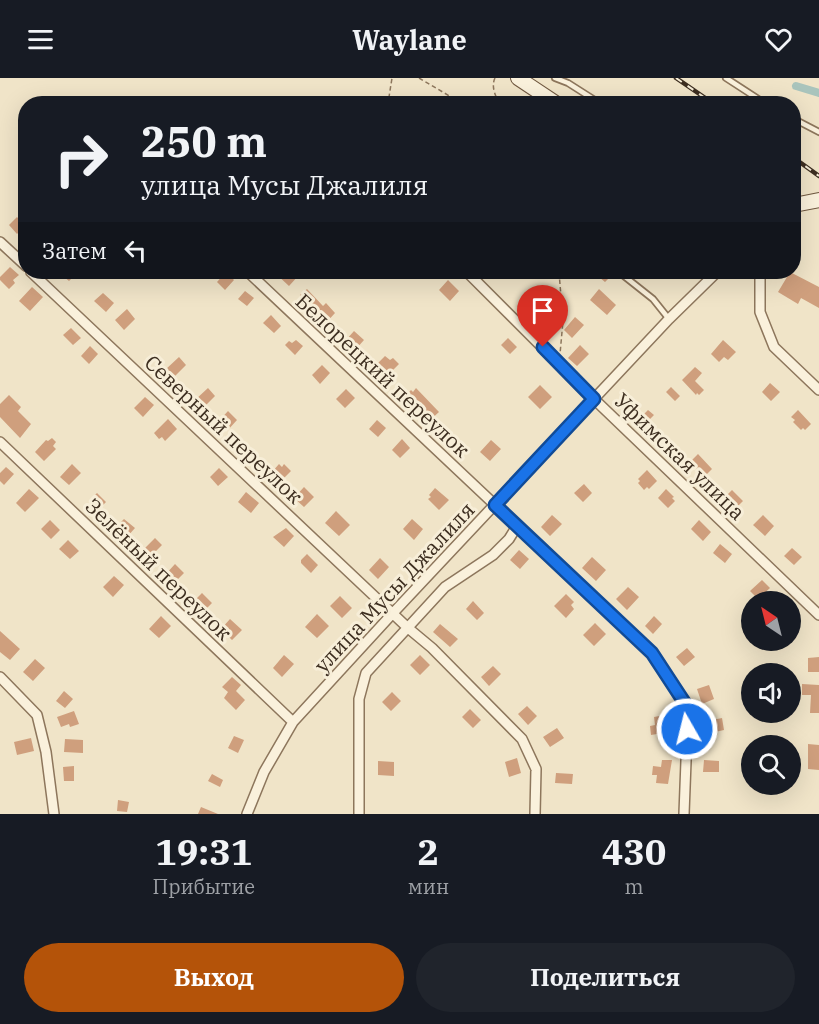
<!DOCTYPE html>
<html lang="ru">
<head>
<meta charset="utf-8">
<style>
  body { margin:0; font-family:"IBM Plex Serif",serif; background:#20242c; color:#f1f3f6; height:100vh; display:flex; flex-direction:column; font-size:22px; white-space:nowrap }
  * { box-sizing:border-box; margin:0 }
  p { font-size:20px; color:#9ea1a6 }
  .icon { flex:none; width:33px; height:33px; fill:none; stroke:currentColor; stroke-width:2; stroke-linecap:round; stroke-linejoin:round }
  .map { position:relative; height:736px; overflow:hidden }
  .panel { display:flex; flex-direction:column; background:#171b24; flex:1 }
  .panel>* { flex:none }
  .top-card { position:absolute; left:18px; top:18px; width:783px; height:183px; border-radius:24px; box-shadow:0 6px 24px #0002; background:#171b24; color:#f1f3f6; overflow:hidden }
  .needle { width:39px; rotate:325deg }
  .tools { position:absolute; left:741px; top:513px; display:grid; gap:12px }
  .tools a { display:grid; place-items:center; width:60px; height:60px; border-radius:50%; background:#171b24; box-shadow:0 6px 24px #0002; font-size:30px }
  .pin { position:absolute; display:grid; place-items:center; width:51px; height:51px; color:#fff; margin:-62px -26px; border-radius:50% 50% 50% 0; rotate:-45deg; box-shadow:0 0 6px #0007 }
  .pin .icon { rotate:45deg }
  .me { position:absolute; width:66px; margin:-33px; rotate:352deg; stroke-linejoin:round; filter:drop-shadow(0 0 4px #0008) }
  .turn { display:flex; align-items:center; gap:21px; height:126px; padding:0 24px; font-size:27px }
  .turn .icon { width:78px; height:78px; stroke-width:2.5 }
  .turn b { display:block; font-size:42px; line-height:51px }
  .then { display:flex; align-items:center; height:57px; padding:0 24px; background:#0003; gap:12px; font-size:22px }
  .eta { display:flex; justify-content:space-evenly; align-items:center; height:102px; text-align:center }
  .eta b { font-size:36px; font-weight:800; line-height:42px }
  .cta { display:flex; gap:12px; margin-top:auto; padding:12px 24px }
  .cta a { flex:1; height:69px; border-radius:36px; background:#b45309; color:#fff; font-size:24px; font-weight:800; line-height:69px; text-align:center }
  .cta a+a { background:#20242c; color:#f1f3f6 }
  header { display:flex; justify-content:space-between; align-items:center; height:78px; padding:0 24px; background:#171b24; font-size:27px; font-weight:800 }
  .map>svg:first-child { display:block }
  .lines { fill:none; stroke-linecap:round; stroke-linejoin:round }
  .canal { stroke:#a9c4bc; stroke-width:8 }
  .building { fill:#cf9f7d }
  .service-casing { stroke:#8d765c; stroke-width:8 }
  .minor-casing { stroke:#8d765c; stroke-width:12 }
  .secondary-casing { stroke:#6f573f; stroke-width:16 }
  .path { stroke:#8d765c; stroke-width:1.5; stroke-dasharray:4.5 3; stroke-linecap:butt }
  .service { stroke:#faf1dc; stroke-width:4.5 }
  .minor { stroke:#faf1dc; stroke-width:9 }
  .secondary { stroke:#faf1dc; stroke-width:14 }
  .rail-casing { stroke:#3d2e20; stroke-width:4.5 }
  .rail { stroke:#f7eed8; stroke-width:2; stroke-dasharray:7; stroke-linecap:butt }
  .route-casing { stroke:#114b97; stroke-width:15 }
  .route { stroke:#1a73e8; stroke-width:10 }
  .labels { text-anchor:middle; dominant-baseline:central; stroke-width:6; stroke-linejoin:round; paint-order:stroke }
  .street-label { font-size:21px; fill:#3d2e20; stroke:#f7eed8 }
</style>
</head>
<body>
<header><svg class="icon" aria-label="menu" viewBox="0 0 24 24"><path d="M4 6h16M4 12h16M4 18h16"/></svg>Waylane<svg class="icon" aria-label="heart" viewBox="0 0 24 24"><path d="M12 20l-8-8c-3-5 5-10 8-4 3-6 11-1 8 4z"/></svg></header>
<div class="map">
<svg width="819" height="736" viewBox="0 0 819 736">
  <rect width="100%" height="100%" fill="#f0e4c8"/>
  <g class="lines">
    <path class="canal" d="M796,8L819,15"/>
  </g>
  <path class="building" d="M17,139L25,148L17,156L9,147Z
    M10,189L19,197L13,202L15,205L9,211L0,202V199Z
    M58,194H78L69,203Z
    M226,194L234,202L225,212L217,204Z
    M274,194H296L299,197L289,208Z
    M593,194H615L605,204Z
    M790,194L819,209V230L801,220L798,226L778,214Z
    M448,202L459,213L450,223L439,212Z
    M32,209L43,219L30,233L19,223Z
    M307,211L323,228L326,225L335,235L325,246L300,217Z
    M599,211L616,227L607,237L590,222Z
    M245,213L254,220L247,228L238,221Z
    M103,215L114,225L106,234L94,223Z
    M127,231L135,241L124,252L115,242Z
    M271,237L281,248L274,255L263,245Z
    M575,239L584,247L572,260L564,252Z
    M71,250L81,260L73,267L63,257Z
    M354,253L364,262L356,271L346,262Z
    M508,260L517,269L510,276L501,267Z
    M296,262L303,268L295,277L285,267L289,263L292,265Z
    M723,262L736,274L728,282L724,279L719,284L711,276Z
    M580,267L589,276L577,288L568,280Z
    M90,268L98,276L89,286L81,278Z
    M385,278L390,282L393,280L399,286L386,299L375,288Z
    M179,279L186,287L173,300L165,292Z
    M322,287L330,295L320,306L312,297Z
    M695,289L702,295L695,303L704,312L699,317L697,315L696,317L682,302Z
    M770,305L780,314L771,323L762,314Z
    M540,307L552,319L540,331L528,319Z
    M671,309L680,318L675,323L666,314Z
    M208,310L215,318L203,330L195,322Z
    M416,310L439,334L429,343L404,319L411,312L413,314Z
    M346,311L355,320L345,330L336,321Z
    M9,317L21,329L18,333L31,346L20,360L0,339V326Z
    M145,319L154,327L143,339L134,330Z
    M648,332L654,337L643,348L637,343Z
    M798,332L811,346L805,352L803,350L801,352L793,344L795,342L791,339Z
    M228,333L237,342L227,353L218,344Z
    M168,341L177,351L165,363L162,359L159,361L154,355Z
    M377,342L386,350L378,359L369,351Z
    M52,360L56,364L53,368L56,371L44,383L35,374L46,362L48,363Z
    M402,361L410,370L400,380L392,372Z
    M491,362L501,371L490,383L480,374Z
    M698,376L712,391L704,399L689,385Z
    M72,386L81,395L69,407L60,399Z
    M279,386L282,389L284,386L291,393L281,403L272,394Z
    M6,389L14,396L4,407L0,403V395Z
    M219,390L228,399L218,408L210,399Z
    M647,392L657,403L649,411L647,409L644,412L638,405L640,403L638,401Z
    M584,406L592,415L583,424L574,415Z
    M304,409L314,419L304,429L294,420Z
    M435,410L449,422L439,432L428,421L431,419L429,417Z
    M29,411L39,420L25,434L16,425Z
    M666,411L674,419L672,420L675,423L668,430L658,420Z
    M732,412L743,423L735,431L724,420Z
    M246,414L259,425L251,435L238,424Z
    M97,415L106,424L100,430L91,421Z
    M336,433L350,447L339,458L325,445Z
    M552,437L562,446L550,458L541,449Z
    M763,437L774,448L765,458L753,447Z
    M124,441L135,450L127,459L116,449Z
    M412,441L423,451L414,462L403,451Z
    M50,442L60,452L51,461L41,451Z
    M699,442L711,454L703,463L691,451Z
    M286,450L294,458L284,469L273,459Z
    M155,460L162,467L149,480L142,473Z
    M68,462L79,473L70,481L59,471Z
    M720,466L732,476L725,485L713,475Z
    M792,470L802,479L794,487L784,478Z
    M519,472L529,481L520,491L510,482Z
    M307,476L318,487L311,495L301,485V482Z
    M592,479L606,492L596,503L582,490Z
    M380,480L389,489L378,501L369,492Z
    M175,486L184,495L173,506L165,497Z
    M114,498L124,507L113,519L103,509Z
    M762,502L770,510L758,521L750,513Z
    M628,509L639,519L627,532L616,521Z
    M202,515L212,525L207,530L205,528L201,532L193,524Z
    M566,516L574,524L571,527L574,531L566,540L554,528Z
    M340,518L352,530L342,540L330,528Z
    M473,523L484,535L477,542L466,531Z
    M790,532L799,541L790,549Z
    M317,536L329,548L317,560L305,549Z
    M161,538L171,548L159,560L149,551Z
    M654,538L662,546L653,556L645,548Z
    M230,541L242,552L232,562L221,551Z
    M595,545L606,556L594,568L583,557Z
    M440,546L458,561L450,569L433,554Z
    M0,553L20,571L10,582L0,574Z
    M687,570L695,579L684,588L676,579Z
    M284,577L294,586L282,599L273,590Z
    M420,577L430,587L420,597L410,587Z
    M819,579V594H808V580Z
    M35,581L45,590L33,603L23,594Z
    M493,588L501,596L489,608L481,599Z
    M232,599L241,607L236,613L245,622L236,632L224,620L228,614L222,609Z
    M802,606L819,607V635H810L811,617H802Z
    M709,607L714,621L702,626L697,611Z
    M64,613L73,621L65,630L56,623Z
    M392,614L401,623L391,633L382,624Z
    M527,628L537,638L528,647L518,636Z
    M470,631L481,642L473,650L462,639Z
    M74,633L79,646L70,649L69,646L61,649L57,639Z
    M665,637L669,654L651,657L650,648L655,647L654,639Z
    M722,640L724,652L706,656L703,644Z
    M557,650L564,660L550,669L543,659Z
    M234,658L244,662L238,675L228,670Z
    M31,660L34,673L17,677L14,664Z
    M65,661L83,662V675L64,674Z
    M808,666L819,667V692L808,691Z
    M517,680L521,695L509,699L505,684Z
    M662,682H672L668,706L656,705L657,697H652L653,688L661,689Z
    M704,682L719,683V694H703Z
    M378,683L394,684V698L378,697Z
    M74,688V703H64L63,689Z
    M556,695L573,696L572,706L555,705Z
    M212,696L223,702L220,709L208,703Z
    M118,722L129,724L127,734L117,733Z
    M201,729L218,736H198Z"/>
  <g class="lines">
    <g class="service-casing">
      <path id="service" d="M555,0L568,5L601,26
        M726,0L766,26
        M794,41L819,54
        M619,194L653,221L669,241"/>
    </g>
    <g class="minor-casing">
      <path id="minor" d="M0,164L26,188
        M31,194L408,550L432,570L522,661L536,691L535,736
        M248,194L652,575L688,630L684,736
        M467,194L594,321L819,537
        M760,194V234L774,269L819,312
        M0,364L293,644
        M0,599L37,637L46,674L54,736
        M247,736L264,694L293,644L393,535L669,241L717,194
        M359,736V621L366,595L445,509L493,477L509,461L517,448"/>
    </g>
    <g class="secondary-casing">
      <path id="secondary" d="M518,0L557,26
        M794,127L819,122"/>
    </g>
    <path class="path" d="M419,0L463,26
      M495,0C491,8 495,18 500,26
      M384,26L389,19L392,0
      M559,194L563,243L560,276
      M694,194L699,198"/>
    <use href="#service" class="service"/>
    <use href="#minor" class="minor"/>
    <use href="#secondary" class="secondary"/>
    <g class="rail-casing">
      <path id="rail" d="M676,0L714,26
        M794,80L819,98"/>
    </g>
    <use href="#rail" class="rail"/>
  </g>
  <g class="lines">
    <g class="route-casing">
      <path id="route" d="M543,269L594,321L495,427L652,575L688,630L687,651"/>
    </g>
    <use href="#route" class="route"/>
  </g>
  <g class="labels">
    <g class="street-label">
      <text transform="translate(383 297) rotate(43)">Белорецкий переулок</text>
      <text transform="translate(224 351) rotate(43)">Северный переулок</text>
      <text transform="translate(680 378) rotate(44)">Уфимская улица</text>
      <text transform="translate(159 491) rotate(44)">Зелёный переулок</text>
      <text transform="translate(394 509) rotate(-47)">улица Мусы Джалиля</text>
    </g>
  </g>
</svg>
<div class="tools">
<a><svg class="needle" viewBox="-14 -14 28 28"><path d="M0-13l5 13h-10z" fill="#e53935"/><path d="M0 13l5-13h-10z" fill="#9ea1a6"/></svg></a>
<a><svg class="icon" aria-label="sound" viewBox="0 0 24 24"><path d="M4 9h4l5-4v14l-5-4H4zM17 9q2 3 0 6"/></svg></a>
<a><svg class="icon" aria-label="search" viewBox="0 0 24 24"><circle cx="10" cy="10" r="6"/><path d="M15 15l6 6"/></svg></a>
</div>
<div class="pin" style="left:543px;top:269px;background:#d93025"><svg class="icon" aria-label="arrive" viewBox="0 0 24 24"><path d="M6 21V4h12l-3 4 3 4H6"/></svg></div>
<svg class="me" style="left:687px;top:651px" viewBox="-20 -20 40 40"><circle r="17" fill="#1a73e8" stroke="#fff" stroke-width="3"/><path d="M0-11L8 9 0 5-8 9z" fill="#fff"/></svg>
<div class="top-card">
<div class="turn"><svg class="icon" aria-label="right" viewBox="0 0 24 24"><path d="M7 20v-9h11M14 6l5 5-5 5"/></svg><div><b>250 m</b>улица Мусы Джалиля</div></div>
<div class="then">Затем<svg class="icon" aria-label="left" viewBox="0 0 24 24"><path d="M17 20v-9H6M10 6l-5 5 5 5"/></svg></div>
</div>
</div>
<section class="panel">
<div class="eta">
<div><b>19:31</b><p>Прибытие</p></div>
<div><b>2</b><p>мин</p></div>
<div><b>430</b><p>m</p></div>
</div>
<div class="cta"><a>Выход</a><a>Поделиться</a></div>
</section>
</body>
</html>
